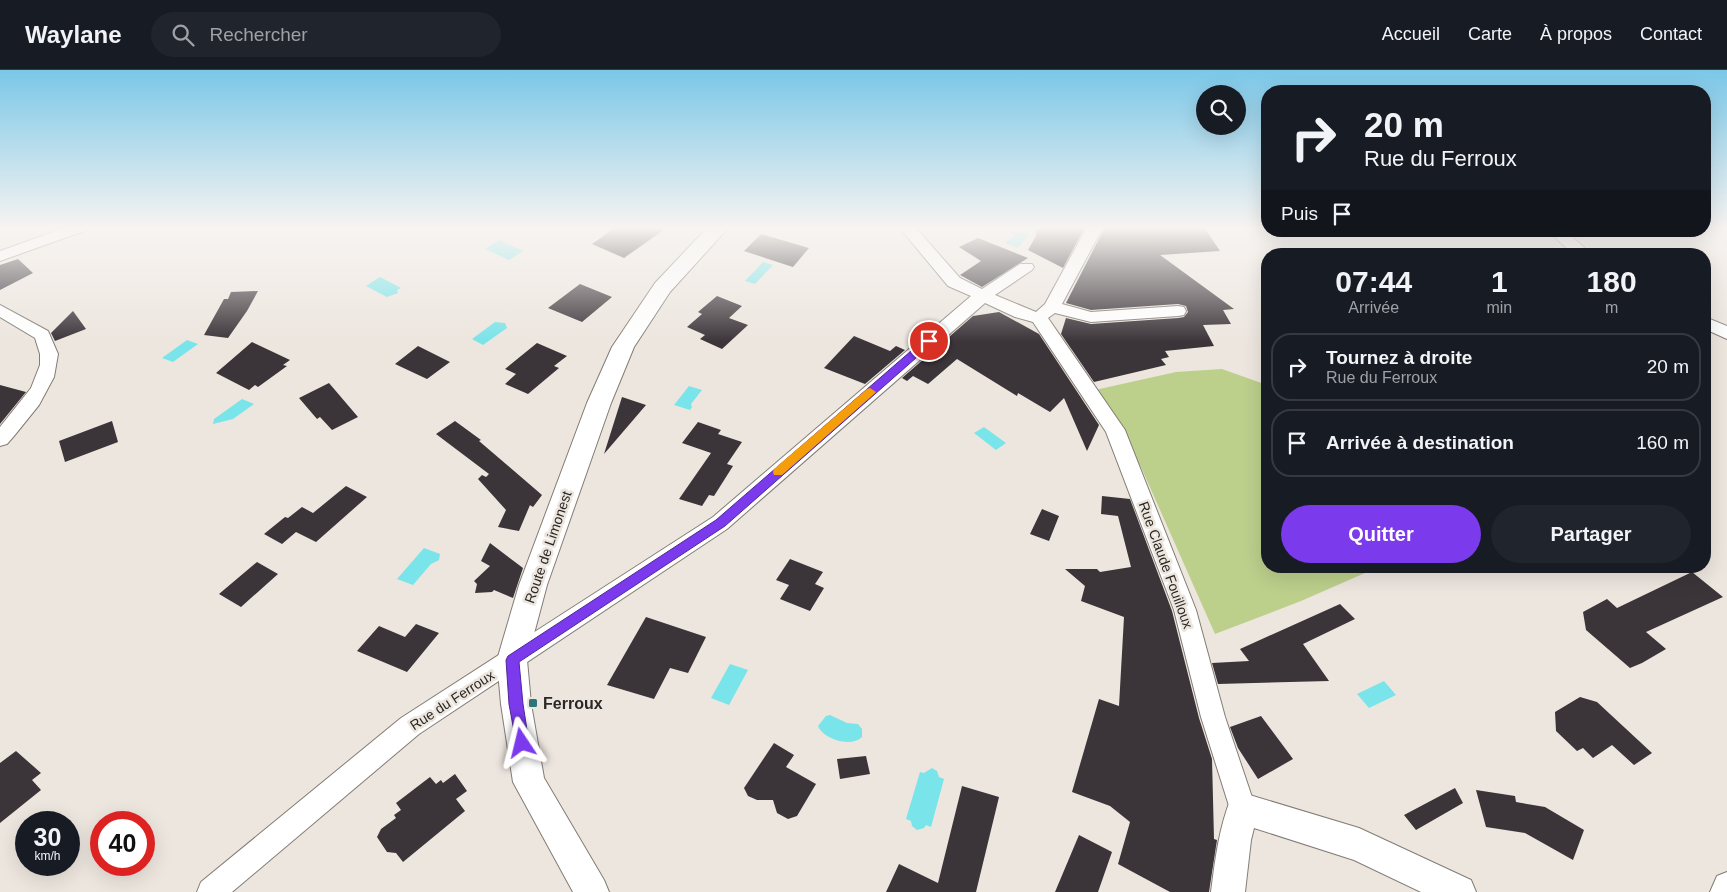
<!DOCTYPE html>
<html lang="fr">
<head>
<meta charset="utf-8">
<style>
  body { margin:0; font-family:Arial,sans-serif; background:#20242c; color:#f1f3f6; height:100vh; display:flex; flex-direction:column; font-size:19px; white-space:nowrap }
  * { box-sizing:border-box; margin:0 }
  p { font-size:16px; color:#9ea1a6 }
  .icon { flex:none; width:28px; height:28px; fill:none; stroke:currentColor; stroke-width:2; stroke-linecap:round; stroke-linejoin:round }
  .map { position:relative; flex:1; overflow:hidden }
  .panel { position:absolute; left:1261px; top:178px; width:450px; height:325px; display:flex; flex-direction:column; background:#171b24; border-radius:20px; box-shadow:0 5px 20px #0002 }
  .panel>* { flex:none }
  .top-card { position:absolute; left:1261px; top:15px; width:450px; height:152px; border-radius:20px; box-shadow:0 5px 20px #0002; background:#171b24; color:#f1f3f6; overflow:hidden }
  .buttons { position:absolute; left:1196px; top:15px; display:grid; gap:10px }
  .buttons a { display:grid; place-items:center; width:50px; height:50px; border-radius:50%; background:#171b24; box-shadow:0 5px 20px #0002; font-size:25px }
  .speed { position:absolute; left:15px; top:741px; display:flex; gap:10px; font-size:25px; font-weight:700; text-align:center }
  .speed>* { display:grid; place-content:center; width:65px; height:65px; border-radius:50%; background:#171b24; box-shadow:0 5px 20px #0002; line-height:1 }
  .speed small { font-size:12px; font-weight:400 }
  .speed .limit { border:8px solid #d22; background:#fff; color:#111 }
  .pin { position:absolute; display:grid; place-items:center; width:42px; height:42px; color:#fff; margin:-21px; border:2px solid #fff; border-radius:50%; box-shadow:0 1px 5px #0007 }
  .me { position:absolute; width:55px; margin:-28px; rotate:350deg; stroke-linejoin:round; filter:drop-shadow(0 0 4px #0008) }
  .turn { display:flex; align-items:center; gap:18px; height:105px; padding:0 20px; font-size:22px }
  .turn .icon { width:65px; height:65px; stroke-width:2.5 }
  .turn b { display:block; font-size:35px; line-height:42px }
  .then { display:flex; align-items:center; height:48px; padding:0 20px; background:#0003; gap:10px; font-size:19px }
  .eta { display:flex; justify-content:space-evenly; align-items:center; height:85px; text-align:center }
  .eta b { font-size:30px; font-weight:700; line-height:35px }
  .primary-button { display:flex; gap:10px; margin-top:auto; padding:10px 20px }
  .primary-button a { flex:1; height:58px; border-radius:30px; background:#7c3aed; color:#fff; font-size:20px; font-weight:700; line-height:58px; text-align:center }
  .primary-button a+a { background:#20242c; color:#f1f3f6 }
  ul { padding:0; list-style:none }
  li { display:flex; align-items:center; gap:15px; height:68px; margin:0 10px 8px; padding:0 10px; border:2px solid #363941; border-radius:20px }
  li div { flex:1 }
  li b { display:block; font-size:19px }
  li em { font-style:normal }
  header { display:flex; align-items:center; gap:30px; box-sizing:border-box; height:70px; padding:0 25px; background:#171b24; border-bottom:1px solid #363941 }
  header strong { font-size:24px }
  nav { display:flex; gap:28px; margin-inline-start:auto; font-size:18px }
  .search { width:350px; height:45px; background:#20242c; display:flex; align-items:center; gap:12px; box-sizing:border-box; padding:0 18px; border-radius:28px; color:#9ea1a6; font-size:19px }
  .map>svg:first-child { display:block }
  .green { fill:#bccf8b }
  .water { fill:#79e4e9 }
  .building { fill:#3b3439 }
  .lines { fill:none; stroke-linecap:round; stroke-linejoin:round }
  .minor-casing { stroke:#827c75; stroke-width:2 }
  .tertiary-casing { stroke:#827c75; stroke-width:2 }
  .minor { fill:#fff; fill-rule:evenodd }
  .tertiary { fill:#fff; fill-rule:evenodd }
  .route { fill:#7c3aed; stroke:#51269a }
  .slow { fill:#f59e0b }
  .poi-dot { fill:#2c767a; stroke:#ede6df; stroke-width:2 }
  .labels { text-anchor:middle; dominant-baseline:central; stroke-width:5; stroke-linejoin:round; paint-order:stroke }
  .street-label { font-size:14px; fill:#2a2825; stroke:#ede6df }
  .near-poi-label { font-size:16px; font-weight:bold; fill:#2a2825; stroke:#ede6df; text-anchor:start }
</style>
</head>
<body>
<header>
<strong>Waylane</strong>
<div class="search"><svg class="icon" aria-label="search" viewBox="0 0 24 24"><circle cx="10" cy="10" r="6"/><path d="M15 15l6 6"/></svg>Rechercher</div>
<nav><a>Accueil</a><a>Carte</a><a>À propos</a><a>Contact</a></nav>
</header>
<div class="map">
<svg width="1727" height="822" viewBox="0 0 1727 822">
  <rect width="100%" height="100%" fill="#ede6df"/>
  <path class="green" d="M1222,299L1267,315L1268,496H1381L1301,531L1215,564L1141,397L1095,320L1176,302Z"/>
  <path class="water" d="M1014,160L1030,164L1018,178L1005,173L1014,165L1011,163Z
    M499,170L523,181L509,190L485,179Z
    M763,192L773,195L755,214L745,211Z
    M380,207L401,218L397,220L398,223L387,227L366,216Z
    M495,252L505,253L507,258L483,275L472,269Z
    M187,270L198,274L173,292L162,288Z
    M689,316L702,320L691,334L692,337L690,340L674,335Z
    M242,329L254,334L233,349L213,354L214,349Z
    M984,357L1006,373L996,380L974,363Z
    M424,478L440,484L439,490L431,494L413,515L397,509Z
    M730,594L748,600L729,635L711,628Z
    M1384,611L1396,625L1369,638L1357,624Z
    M830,645L847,653L858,654L862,659V667C851,678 823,669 818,656L826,646Z
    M932,698L937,701L939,707L944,709L931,757L926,755L924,758L917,760L912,756L911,751L906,749L920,702L924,703Z"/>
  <path class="building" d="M616,157H668L624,188L592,174Z
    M1037,157H1085L1063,198L1028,180L1036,166Z
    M1105,157H1204L1220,181L1160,185L1234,239L1223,240L1231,254L1203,255L1214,276L1165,281L1169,287L1161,289L1166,295L1094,312L1061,264L1066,248L1091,254L1178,248L1184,247L1188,242L1186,236L1178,234L1091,240L1066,233Z
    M761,164L809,178L793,197L744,181Z
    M978,168L1028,188L982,217L960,205L981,191L959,177Z
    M18,189L33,203L0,220V195Z
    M580,214L612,227L582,252L548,238Z
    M258,221L247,241L228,268L204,265L224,229H228L231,222Z
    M717,226L742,236L729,248L748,255L722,279L700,269L705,265L687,257L702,244L698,242Z
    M73,241L86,259L55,271L51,263Z
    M999,242L1039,264L1099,355L1087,381L1064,328L1050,342L1018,323L1017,326L957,289L928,314L913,306L907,311L902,308L973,246Z
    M854,266L890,281L896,276L905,280L865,314L824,298Z
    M252,272L290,290L283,295L287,296L258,317L255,315L249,320L216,303Z
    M537,273L567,286L554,296L559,298L528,324L505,314L516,304L505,299Z
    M418,276L450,292L427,309L395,294Z
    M329,313L358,347L332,360L320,347L317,349L299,328Z
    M0,315L26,322L0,354Z
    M622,327L646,335L604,384Z
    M112,351L118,372L65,392L59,371Z
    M455,351L481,370L479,371L542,425L533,437L520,429L530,435L519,461L498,457L506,440L478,409L482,405L486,407L489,404L436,364Z
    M698,352L721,360L718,364L742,372L727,394L733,396L714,426L709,425L702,436L679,429L711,383L682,373Z
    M346,416L367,427L316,472L296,462L282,474L264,464L285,447L288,448L302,437L313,443Z
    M1102,426L1130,429L1172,541L1199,648L1212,689L1214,769L1217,770L1209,822H1170L1118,794L1130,752L1110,736L1072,722L1099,629L1119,636L1124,547L1081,531L1085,516L1065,499H1097L1100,502L1131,497L1118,446L1101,444Z
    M1042,439L1059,446L1049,471L1030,464Z
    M490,473L523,498L513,528L494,520L492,522L475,523L477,514L474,511L490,496L481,491Z
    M790,489L823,502L815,514L824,518L810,541L780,529L789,515L776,510Z
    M257,492L278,504L241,537L219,524Z
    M1692,502L1723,527L1646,562L1666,579L1642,593L1630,598L1586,560L1583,542L1607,529L1617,538Z
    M1340,534L1355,549L1303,574L1329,611L1218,614L1212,593L1249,591L1240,579Z
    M646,547L706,567L688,603L670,598L654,629L607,615Z
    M416,554L439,563L407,602L357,581L379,556L405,567Z
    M1580,627L1597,632L1652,683L1634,695L1612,675L1593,688L1583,678L1577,681L1556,661L1555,642Z
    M1261,646L1293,689L1258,709L1238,678L1230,657Z
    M774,673L794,685L786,697L816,714L797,746L788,749L777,743L773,730H757L748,726L744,718Z
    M16,681L41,703L32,710L41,720L0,753V693Z
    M866,686L870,704L840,709L837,689Z
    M455,704L467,721L456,729L465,741L403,792L396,783L387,782L377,767L381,759L396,748L394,745L401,740L396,733L430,707L436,714L441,710L443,713Z
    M962,716L999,727L976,822H886L899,794L938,813Z
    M1455,718L1463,733L1416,760L1404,745Z
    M1476,720L1515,726L1516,732L1545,737L1584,760L1573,790L1525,763L1486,757Z
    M1079,765L1112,782L1098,822H1055Z"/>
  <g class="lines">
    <g class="minor-casing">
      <path id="minor" d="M67,157H90L87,160L0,191V181Z
        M899,157H915L960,208L982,219L1020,194H1032L1034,197L1032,200L995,225L1036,242L1045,234L1087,157H1103L1062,234L1091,242L1178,236L1184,237L1186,241L1184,245L1178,246L1091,252L1055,243L1048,248L1125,360L1196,540L1225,647L1256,739L1252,748L1243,752L1234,748L1230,739L1201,647L1174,540L1106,362L1033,252L1015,247L985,233L727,459L419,664L232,822H197L201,812L401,648L713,447L971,226L948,216Z
        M1548,161H1566L1591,184H1573Z
        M0,235L48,261L58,284L54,307L39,335L14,366L7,374L0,376V357L31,318L40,295V284L35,268L0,247Z
        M1705,247L1727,256V269L1705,259Z
        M1727,802V822H1710L1717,806Z"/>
    </g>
    <g class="tertiary-casing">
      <path id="tertiary" d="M708,157H729L670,222L634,277L611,333L547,515L527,590L531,634L544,708L604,810L609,822H573L513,712L501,634L497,590L519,515L587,333L612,277L655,213Z
        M1243,723L1359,758L1471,810L1476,822H1421L1354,790L1254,758L1251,770L1245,822H1211C1215,789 1219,758 1231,728Z"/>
    </g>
    <use href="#minor" class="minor"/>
    <use href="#tertiary" class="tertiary"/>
  </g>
  <linearGradient id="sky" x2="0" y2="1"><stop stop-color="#7bc7e8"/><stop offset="0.58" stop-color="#f7f4f1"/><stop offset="1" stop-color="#f7f4f1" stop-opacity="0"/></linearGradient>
  <rect width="1727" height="272" fill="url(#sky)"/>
  <path class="route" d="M929,267L934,271L933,273L725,456L519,592L523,634L529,673L527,678L522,680L517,678L509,634L506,590L508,586L716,450L926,268Z"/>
  <path class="slow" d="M870,318L876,322L874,324L782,405H774L773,402L774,399L867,319Z"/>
  <rect class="poi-dot" x="528" y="628" width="10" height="10" rx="2.5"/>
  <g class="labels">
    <g class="street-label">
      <text transform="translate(548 477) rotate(-71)">Route de Limonest</text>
      <text transform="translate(1166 495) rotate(70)">Rue Claude Fouilloux</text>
      <text transform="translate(452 630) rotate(-33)">Rue du Ferroux</text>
    </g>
    <g class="near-poi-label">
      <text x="543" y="633">Ferroux</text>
    </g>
  </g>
</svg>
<div class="buttons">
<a><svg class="icon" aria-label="search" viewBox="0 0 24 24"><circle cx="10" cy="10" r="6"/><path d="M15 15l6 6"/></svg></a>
</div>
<div class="speed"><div>30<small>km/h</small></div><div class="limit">40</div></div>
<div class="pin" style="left:929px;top:271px;background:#d93025"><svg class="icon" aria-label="arrive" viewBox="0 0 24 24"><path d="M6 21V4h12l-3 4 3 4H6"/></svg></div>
<svg class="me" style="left:522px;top:673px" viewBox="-20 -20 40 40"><path d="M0-17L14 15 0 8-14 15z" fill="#7c3aed" stroke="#fff" stroke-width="4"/></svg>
<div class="top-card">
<div class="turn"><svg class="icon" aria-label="right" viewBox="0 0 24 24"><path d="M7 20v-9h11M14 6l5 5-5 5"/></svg><div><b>20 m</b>Rue du Ferroux</div></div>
<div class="then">Puis<svg class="icon" aria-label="arrive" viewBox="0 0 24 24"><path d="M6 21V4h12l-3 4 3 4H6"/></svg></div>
</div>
<section class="panel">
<div class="eta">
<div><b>07:44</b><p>Arrivée</p></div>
<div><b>1</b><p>min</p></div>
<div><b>180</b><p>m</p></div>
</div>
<ul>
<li><svg class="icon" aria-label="right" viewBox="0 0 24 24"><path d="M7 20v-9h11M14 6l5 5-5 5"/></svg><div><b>Tournez à droite</b><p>Rue du Ferroux</p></div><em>20 m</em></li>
<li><svg class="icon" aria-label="arrive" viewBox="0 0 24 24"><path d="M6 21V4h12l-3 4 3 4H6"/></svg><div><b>Arrivée à destination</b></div><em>160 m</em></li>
</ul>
<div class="primary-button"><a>Quitter</a><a>Partager</a></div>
</section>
</div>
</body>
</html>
